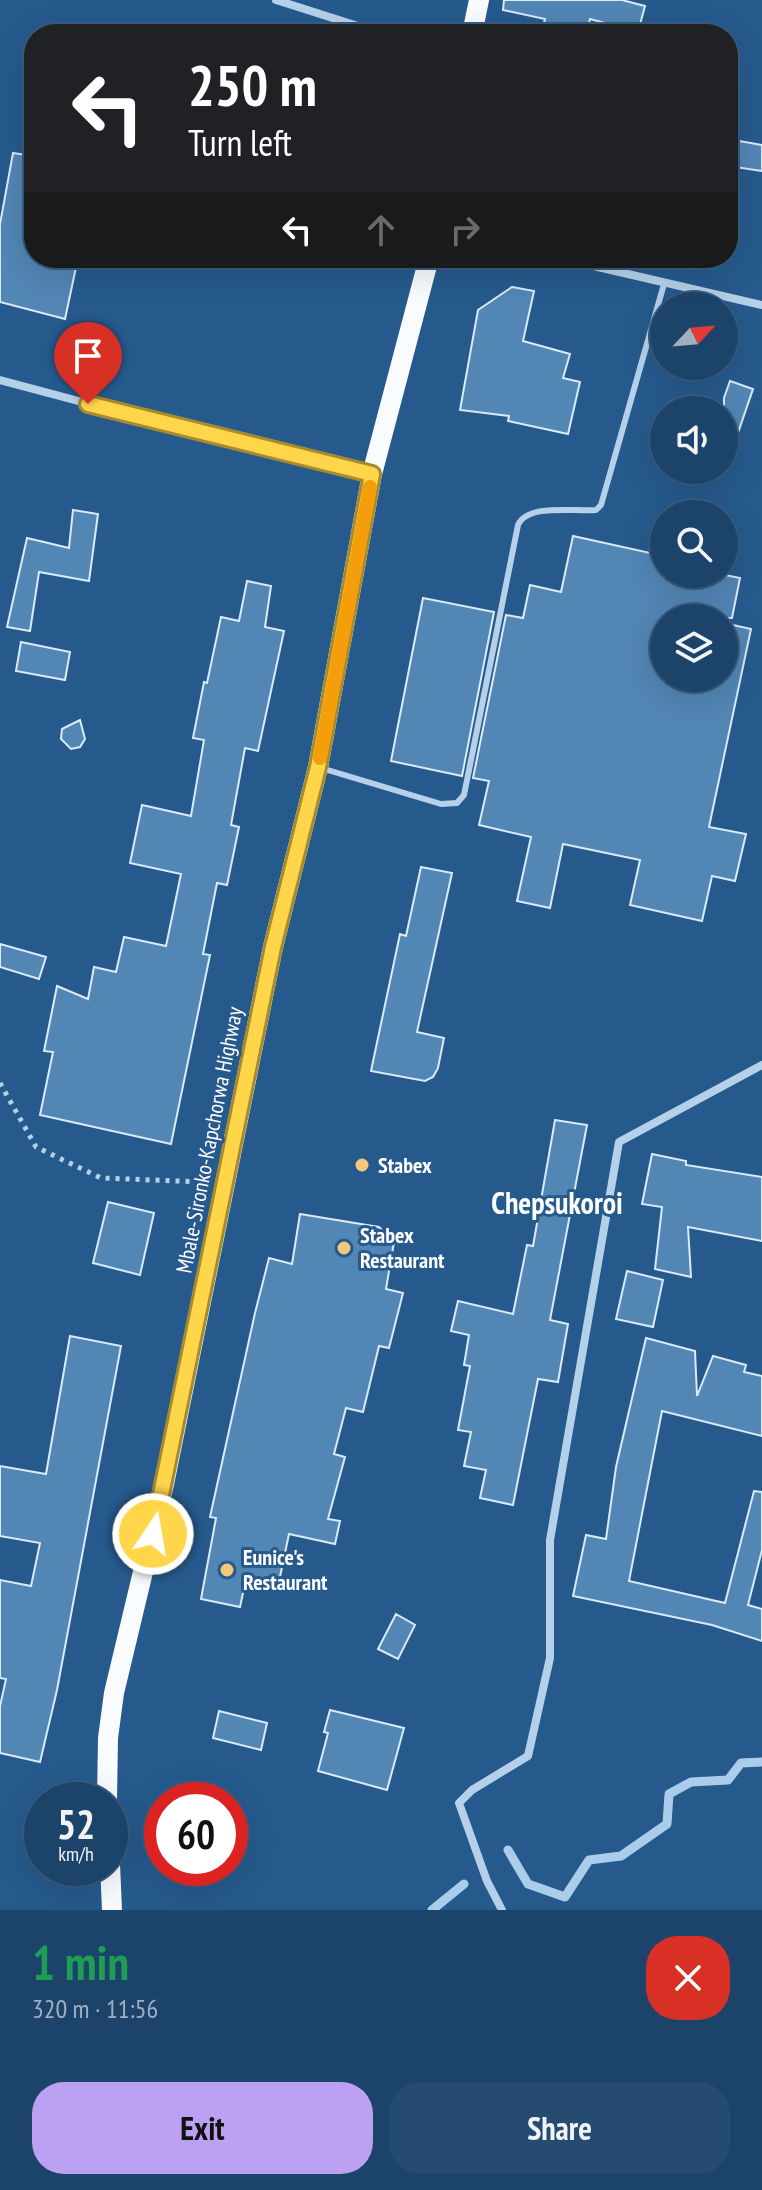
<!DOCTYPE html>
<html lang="en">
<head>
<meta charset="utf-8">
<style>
  body { margin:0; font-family:"PT Sans Narrow",sans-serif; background:#254b70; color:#f1f3f6; height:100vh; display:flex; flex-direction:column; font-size:30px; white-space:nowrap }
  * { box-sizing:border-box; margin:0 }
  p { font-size:26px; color:#a0b0c1 }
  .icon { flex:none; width:44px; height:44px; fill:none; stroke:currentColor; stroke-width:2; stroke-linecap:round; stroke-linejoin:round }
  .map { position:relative; height:1910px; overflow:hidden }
  .sheet { display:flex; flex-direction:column; background:#1c446a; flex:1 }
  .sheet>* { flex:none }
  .hud { position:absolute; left:24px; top:24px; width:714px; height:244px; border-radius:32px; box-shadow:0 8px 32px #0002,0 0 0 2px #3a5c7e; background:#202124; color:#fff; overflow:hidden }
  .needle { width:52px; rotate:64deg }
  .fabs { position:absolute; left:650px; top:292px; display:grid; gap:16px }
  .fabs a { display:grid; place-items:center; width:88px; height:88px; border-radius:50%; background:#1c446a; box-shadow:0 8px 32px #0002,0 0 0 2px #3a5c7e; font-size:40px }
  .speed { position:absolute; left:24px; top:1782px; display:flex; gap:16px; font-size:40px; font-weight:700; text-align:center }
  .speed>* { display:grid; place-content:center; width:104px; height:104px; border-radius:50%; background:#1c446a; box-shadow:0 8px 32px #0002,0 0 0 2px #3a5c7e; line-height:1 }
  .speed small { font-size:20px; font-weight:400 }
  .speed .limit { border:12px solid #d22; background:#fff; color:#111 }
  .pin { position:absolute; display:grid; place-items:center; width:68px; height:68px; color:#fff; margin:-82px -34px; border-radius:50% 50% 50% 0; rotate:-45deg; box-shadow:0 0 8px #0007 }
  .pin .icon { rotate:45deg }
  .me { position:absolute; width:88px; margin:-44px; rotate:12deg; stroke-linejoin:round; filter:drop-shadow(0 0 6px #0008) }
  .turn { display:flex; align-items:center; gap:28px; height:168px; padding:0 32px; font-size:36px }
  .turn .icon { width:104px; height:104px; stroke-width:2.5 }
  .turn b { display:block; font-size:56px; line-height:68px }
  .lanes { display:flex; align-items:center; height:76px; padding:0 32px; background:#0003; justify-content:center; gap:40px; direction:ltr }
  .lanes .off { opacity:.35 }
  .round { display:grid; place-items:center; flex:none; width:84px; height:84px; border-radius:32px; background:#254b70 }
  .overview { display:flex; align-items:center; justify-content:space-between; height:136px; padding:0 32px }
  h1 { font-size:48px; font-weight:800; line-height:60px; color:#1e9e55 }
  .button { display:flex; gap:16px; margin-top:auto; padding:16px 32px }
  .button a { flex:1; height:92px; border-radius:32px; background:#bca0f2; color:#111; font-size:32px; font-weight:800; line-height:92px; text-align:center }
  .button a+a { background:#254b70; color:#f1f3f6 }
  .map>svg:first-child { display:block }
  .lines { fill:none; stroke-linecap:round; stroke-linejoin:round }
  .stream { stroke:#aacdeb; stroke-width:9 }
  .building { fill:#5286b5; stroke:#daeaf8; stroke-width:2 }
  .path { stroke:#b5d1ea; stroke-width:5; stroke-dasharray:4 6; stroke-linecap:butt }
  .lane { stroke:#b5d1ea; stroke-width:6 }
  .street { stroke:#b5d1ea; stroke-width:8 }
  .primary { stroke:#f9fcff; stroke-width:20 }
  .route-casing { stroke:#a68a30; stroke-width:20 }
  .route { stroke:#ffd54a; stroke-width:14 }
  .slow { stroke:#f59e0b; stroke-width:14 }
  .poi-dot { fill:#f4c87a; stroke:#265a8d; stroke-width:3 }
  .labels { text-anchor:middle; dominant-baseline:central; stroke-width:6; stroke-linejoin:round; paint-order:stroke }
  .street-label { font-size:22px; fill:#fff; stroke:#265a8d }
  .poi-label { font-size:22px; font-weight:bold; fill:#fff; stroke:#265a8d; text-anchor:start }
  .district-label { font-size:30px; font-weight:bold; fill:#fff; stroke:#265a8d }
</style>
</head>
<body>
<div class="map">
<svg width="762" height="1910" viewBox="0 0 762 1910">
  <rect width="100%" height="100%" fill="#265a8d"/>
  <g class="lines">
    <path class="stream" d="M508,1850L528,1884L565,1897L589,1860L621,1856L667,1824L669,1794L691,1782L728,1780L741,1763L762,1762
      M432,1910L464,1884"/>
  </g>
  <path class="building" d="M504,0H622L645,6L638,32L590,19L586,34H541L545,19L503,10Z
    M728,139L762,145V171L728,166Z
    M13,153L34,156V258H78L65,319L0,302V224Z
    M512,287L534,291L523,341L570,354L563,378L580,382L568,434L508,421L509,416L460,410L478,310Z
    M730,381L753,389L728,462L724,461V398Z
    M73,510L98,514L89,581L39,572L30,631L7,627L27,538L69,548Z
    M573,536L664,556V574H720L740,578L732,618H664V678H724V623L751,629L709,827L746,834L735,881L712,876L702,921L630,905L640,860L563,844L550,908L517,901L531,837L479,825L489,781L473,778L506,615L523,618L530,585L561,592Z
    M247,581L271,586L265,627L284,631L258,751L245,748L231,825L239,827L227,885L217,883L203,954L210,955L171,1144L40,1115L53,1052L44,1051L57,986L88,999L94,967L116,972L124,937L166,946L181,874L130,863L142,805L191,816L204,740L193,738L204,682L207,683L221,617L239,621Z
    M423,598L494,612L462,776L391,761Z
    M21,642L70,652L65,680L16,671Z
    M80,720L85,739L80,747L71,749L61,739L62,729Z
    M421,867L452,873L417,1032L444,1038L438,1068L433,1077L425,1081L371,1071L400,934L406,936Z
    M0,944L46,957L39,979L0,967Z
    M555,1120L587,1125L550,1320L568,1324L558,1382L538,1379L513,1505L480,1498L486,1470L464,1466L471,1432L458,1430L470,1366L464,1365L469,1335L451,1331L458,1301L513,1314L527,1245L533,1246Z
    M652,1154L686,1161V1165L762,1177V1241L688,1227L691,1277L655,1269L662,1207L642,1204Z
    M108,1202L154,1213L140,1275L93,1263Z
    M300,1214L379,1227L394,1242L386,1289L403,1293L389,1348L379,1346L363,1412L346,1408L334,1454L345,1457L328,1519L340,1521L335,1544L289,1534L277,1591L245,1584L240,1607L201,1599L216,1518L210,1517L255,1313L269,1258L292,1264Z
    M627,1271L663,1280L653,1327L616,1319Z
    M70,1336L121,1346L57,1690L40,1762L0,1753V1706L6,1679L0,1678V1580L31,1586L40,1543L0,1536V1466L46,1474Z
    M646,1338L695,1351L697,1396L713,1356L746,1365L744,1372L762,1376V1436L662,1411L629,1581L725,1603L754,1491L762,1492V1550L748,1605L762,1609V1641L712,1625L573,1596L586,1535L606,1539L616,1467Z
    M396,1614L415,1625L398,1659L378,1649Z
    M330,1710L404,1728L387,1790L318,1771L328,1733L324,1732Z
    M219,1711L267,1723L261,1750L213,1738Z"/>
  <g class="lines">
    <path class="path" d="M0,1083L36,1147L101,1178L204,1182"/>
    <path class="lane" d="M321,768L441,804L457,803L464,795L518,525C528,503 575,512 596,510L601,505L664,284"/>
    <path class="street" d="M276,0L383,34
      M559,258L762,305
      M0,380L206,435L371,474
      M502,1910L487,1881L459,1803L472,1790L528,1756L550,1658V1540L619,1142L762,1065"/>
    <path class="primary" d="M472,34L479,0
      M107,1800L108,1738L114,1693L164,1484L273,947L318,767L372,474L429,258
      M110,1864L112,1910"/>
  </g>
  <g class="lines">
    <g class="route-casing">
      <path id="route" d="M88,404L372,474L318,767L273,947L153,1534"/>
    </g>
    <use href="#route" class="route"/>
    <path class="slow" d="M320,758L370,487"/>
  </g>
  <g class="poi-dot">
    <circle cx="362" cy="1165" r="8"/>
    <circle cx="344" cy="1248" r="8"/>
    <circle cx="227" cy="1570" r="8"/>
  </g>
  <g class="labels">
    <g class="street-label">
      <text transform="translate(209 1140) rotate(-79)">Mbale-Sironko-Kapchorwa Highway</text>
    </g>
    <g class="poi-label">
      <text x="378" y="1165">Stabex</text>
      <text x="360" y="1235">Stabex<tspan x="360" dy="25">Restaurant</tspan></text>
      <text x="243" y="1557">Eunice's<tspan x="243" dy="25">Restaurant</tspan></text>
    </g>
    <g class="district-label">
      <text x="557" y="1202">Chepsukoroi</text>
    </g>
  </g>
</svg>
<div class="fabs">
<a><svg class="needle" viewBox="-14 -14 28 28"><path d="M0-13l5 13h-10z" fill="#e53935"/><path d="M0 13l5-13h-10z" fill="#a0b0c1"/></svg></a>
<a><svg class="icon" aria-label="sound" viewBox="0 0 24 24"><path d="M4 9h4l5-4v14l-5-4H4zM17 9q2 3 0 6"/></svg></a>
<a><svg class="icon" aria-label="search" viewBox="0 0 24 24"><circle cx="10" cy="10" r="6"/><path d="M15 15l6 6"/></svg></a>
<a><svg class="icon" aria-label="layers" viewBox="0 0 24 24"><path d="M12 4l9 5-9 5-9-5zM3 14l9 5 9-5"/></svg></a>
</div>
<div class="speed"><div>52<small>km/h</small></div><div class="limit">60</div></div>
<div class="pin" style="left:88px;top:404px;background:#d93025"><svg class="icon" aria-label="arrive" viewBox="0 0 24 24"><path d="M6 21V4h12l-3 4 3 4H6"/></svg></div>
<svg class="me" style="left:153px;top:1534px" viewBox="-20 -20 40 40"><circle r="17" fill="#ffd54a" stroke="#fff" stroke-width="3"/><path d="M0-11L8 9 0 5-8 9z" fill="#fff"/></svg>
<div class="hud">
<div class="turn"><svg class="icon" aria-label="left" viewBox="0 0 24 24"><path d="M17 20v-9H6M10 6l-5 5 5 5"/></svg><div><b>250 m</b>Turn left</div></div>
<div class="lanes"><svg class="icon" aria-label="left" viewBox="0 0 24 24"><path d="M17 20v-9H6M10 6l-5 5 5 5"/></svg><svg class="icon off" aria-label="ahead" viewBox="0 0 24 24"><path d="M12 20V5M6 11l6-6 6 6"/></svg><svg class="icon off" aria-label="right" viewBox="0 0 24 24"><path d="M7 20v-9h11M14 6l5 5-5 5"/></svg></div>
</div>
</div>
<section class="sheet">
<div class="overview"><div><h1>1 min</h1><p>320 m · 11:56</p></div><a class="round" style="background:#d93025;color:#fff"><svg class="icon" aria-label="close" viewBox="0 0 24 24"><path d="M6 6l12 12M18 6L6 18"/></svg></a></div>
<div class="button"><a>Exit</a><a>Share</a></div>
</section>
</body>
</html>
